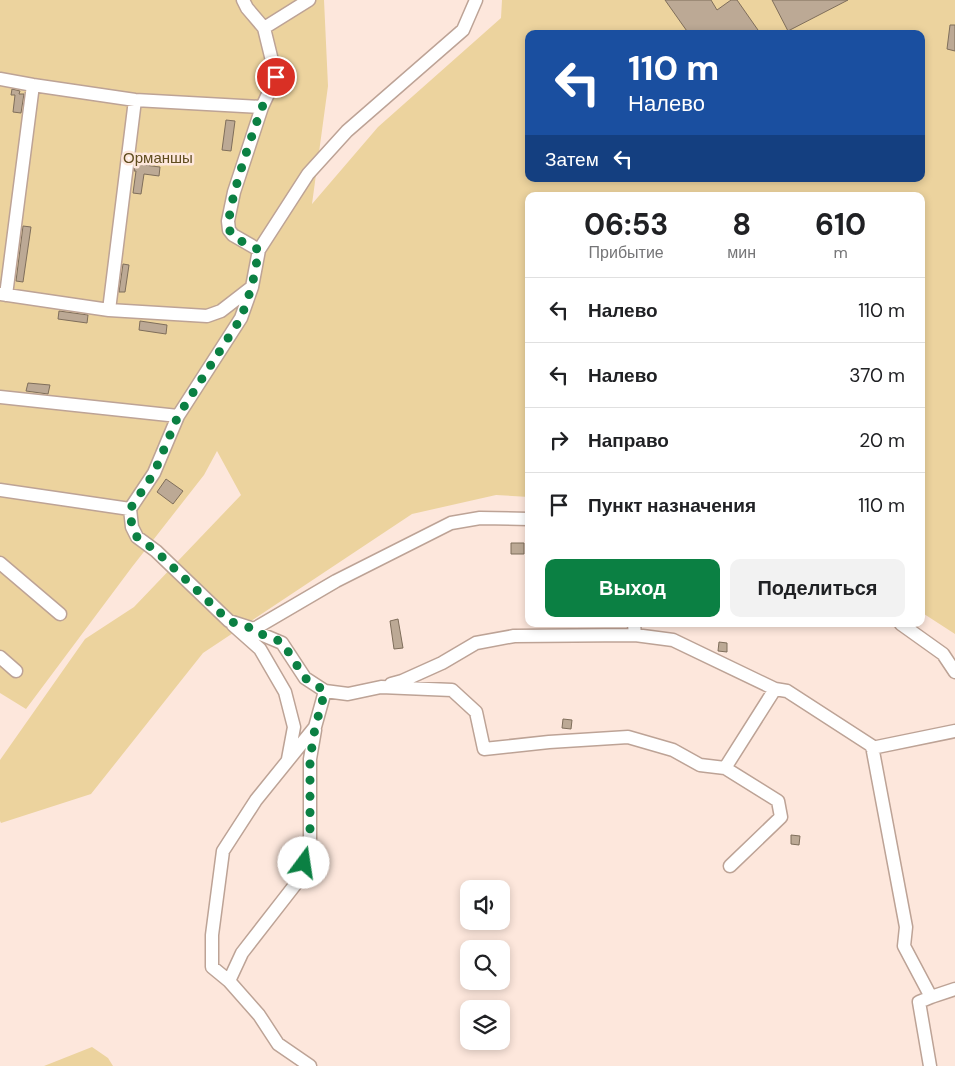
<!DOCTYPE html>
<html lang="ru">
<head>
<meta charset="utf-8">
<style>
  body { margin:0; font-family:"DM Sans",sans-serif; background:#f2f2f2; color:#202124; height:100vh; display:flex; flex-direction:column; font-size:19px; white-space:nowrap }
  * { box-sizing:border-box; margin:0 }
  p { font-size:16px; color:#757577 }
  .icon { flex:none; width:28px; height:28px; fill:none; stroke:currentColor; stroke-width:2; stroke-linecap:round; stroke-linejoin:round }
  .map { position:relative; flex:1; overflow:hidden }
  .panel { position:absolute; left:525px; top:192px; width:400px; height:435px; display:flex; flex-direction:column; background:#fff; border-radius:10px; box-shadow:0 2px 8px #0003 }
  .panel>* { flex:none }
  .banner { position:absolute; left:525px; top:30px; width:400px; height:152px; border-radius:10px; box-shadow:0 2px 8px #0003; background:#1a4fa0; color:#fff; overflow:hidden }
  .tools { position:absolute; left:460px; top:880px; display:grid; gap:10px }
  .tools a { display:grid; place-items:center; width:50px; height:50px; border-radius:10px; background:#fff; box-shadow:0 2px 8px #0003; font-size:25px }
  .pin { position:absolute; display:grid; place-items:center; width:42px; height:42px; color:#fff; margin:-21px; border:2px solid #fff; border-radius:50%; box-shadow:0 1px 5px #0007 }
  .me { position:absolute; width:55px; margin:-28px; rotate:14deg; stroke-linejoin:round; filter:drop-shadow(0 0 4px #0008) }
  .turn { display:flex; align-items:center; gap:18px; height:105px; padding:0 20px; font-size:22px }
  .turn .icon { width:65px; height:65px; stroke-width:2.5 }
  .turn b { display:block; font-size:35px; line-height:42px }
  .then { display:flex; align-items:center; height:48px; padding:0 20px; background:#0003; gap:10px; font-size:19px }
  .eta { display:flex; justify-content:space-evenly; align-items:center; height:85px; text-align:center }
  .eta b { font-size:30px; font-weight:700; line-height:35px }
  .primary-button { display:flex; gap:10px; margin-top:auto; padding:10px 20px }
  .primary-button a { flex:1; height:58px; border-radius:10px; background:#0b8043; color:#fff; font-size:20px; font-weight:700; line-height:58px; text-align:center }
  .primary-button a+a { background:#f2f2f2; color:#202124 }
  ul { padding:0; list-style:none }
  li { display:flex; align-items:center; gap:15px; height:65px; padding:0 20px; border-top:1px solid #e0e0e0 }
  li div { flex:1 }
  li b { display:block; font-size:19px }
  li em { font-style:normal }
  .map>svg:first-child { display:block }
  .green { fill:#ecd39e; fill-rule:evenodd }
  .building { fill:#bca995; stroke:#7f6e5b }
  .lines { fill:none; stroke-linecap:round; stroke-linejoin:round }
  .minor-casing { stroke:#bda396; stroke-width:15 }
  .minor { stroke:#fff; stroke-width:12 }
  .route { stroke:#0b8043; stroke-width:9; stroke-dasharray:0 16.2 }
  .labels { text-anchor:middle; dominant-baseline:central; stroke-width:5; stroke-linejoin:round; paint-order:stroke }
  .park-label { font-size:15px; fill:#5f4c1f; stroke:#fde7dc }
</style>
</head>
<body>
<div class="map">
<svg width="955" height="1066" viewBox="0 0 955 1066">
  <rect width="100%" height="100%" fill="#fde7dc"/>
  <path class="green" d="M0,0H324L328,86L312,204L378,127L501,18L502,0H955V634L921,612V196H529V497L496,495L412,514L203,653L91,794L1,823L0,821V760L85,639L134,607L241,495L217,451L204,475L132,567L26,709L0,693ZM529,34H921V179H529Z
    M92,1047L108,1058L113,1066H44Z"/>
  <path class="building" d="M665,0H711L717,10L731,0H737L758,30L753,34H689Z
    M772,0H848L788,31Z
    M950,25H955V51L947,49Z
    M12,89L20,91L19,94H24L21,113L13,112L15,95H11Z
    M226,120L235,121L231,151L222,150Z
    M136,162L144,163V165L160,167L159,176L144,174L141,194L133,193L136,171H134Z
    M23,226L31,227L23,282L16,281Z
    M123,264L129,265L125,292H119Z
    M59,311L88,315L87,323L58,319Z
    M140,321L167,325L166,334L139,330Z
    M28,383L50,385L48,394L26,391Z
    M166,479L183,491L173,504L157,492Z
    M511,543H524V554H511Z
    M398,619L403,648L394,649L390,621Z
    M719,642L727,643V652L718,651Z
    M563,719L572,720L571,729L562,728Z
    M791,835L800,836L799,845L791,844Z"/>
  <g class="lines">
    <g class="minor-casing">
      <path id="minor" d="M243,0L247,8L264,28L276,77L262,107L234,192L228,221L229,230L233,235L259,250
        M476,0L463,30L347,131L308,174L259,250L252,287L241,318L178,416L154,473L130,509L132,527L137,537L156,551L229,621L254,629L336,581L451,523L480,518L529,519
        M264,28L309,0
        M0,79L33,85L135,100L262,107
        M0,294L109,310L207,316L221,311L252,287
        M6,295L33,85
        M109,310L135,100
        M0,397L178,416
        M0,490L130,509
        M0,563L60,614
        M901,624L943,654L955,672
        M233,625L260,649L285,692L294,727L288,759
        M254,629L256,632L282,643L305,678L325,691L348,694L381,687L452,690L476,712L484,749L549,742L628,737L673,750L700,765L725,768L775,689L673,640L635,635L634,624
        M0,657L16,671
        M391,684L402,681L442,663L476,643L514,636L635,635
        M775,689L787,691L872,746L906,927L904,946L931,997L919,1002L930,1066
        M872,748L955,731
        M725,768L778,801L781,817L730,866
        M229,981L242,953L298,881L310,844V759L315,730
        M931,997L955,989
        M310,1066L278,1044L259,1015L229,981L212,967V935L223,851L256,800L315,727L325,691"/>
    </g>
    <use href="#minor" class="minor"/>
  </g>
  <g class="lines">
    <path class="route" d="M276,77C272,86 267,95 263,105C256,123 222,218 230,231C235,240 250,245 259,250L252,286L241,318L178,416L154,473L130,509L132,527L137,537L156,551L229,621L254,629L256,632L282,642L305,678L325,691L315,728L310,759V844L304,863"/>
  </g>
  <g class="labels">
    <g class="park-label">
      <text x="158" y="158">Орманшы</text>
    </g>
  </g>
</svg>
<div class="tools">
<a><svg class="icon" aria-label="sound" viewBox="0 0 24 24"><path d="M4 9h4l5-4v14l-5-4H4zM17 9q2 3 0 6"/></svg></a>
<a><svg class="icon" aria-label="search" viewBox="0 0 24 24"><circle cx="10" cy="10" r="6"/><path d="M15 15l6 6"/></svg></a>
<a><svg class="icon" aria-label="layers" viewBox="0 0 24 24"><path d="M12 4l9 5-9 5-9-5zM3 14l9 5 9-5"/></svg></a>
</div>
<div class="pin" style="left:276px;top:77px;background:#d93025"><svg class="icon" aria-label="arrive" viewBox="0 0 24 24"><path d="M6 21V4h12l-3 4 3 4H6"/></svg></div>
<svg class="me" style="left:304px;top:863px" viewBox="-20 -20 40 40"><circle r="19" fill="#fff"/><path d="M0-13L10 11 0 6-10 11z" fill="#0b8043"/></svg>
<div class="banner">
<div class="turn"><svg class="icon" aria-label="left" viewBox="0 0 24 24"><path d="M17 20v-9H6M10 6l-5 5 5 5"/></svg><div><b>110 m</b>Налево</div></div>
<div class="then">Затем<svg class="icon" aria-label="left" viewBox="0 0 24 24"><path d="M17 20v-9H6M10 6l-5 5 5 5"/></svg></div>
</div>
<section class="panel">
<div class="eta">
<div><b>06:53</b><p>Прибытие</p></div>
<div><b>8</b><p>мин</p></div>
<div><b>610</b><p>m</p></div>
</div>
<ul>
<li><svg class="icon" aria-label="left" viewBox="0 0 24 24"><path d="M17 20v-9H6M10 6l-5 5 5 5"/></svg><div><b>Налево</b></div><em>110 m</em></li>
<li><svg class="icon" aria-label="left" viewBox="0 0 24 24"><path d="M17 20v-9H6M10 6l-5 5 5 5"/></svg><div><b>Налево</b></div><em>370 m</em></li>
<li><svg class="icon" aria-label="right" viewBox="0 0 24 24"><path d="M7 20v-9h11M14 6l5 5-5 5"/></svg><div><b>Направо</b></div><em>20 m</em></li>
<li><svg class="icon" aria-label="arrive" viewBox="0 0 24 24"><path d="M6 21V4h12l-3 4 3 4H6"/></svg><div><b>Пункт назначения</b></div><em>110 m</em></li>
</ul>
<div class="primary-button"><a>Выход</a><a>Поделиться</a></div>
</section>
</div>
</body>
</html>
